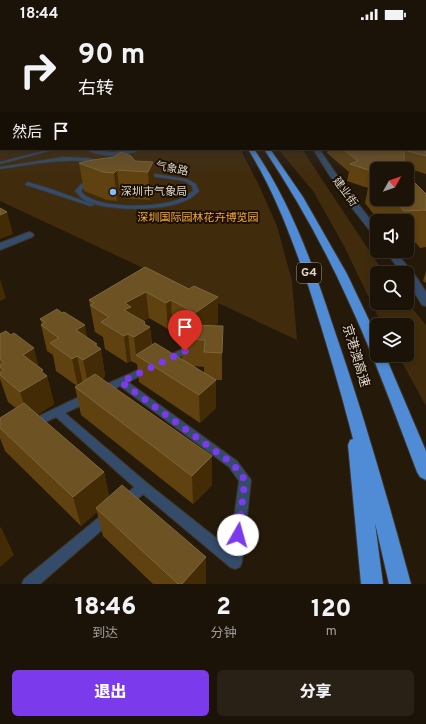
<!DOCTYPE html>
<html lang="zh">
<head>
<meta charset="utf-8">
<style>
  body { margin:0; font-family:Overpass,"Noto Sans SC",sans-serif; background:#292016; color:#f1f3f6; height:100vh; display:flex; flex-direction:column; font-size:15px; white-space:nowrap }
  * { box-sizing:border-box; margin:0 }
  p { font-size:13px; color:#a09e9c }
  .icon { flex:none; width:22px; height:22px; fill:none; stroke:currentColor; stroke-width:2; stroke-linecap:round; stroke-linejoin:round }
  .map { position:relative; height:556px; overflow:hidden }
  .details { display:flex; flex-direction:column; background:#1c1308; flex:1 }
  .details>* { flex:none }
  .guide { position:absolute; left:0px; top:0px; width:426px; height:122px; box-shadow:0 2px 6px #0003,0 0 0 1px #3a3229; background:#1c1308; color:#f1f3f6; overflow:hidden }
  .needle { width:26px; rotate:50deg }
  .controls { position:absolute; left:370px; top:134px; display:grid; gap:8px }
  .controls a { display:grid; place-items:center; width:44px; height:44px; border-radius:6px; background:#1c1308; box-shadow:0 2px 6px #0003,0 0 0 1px #3a3229; font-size:20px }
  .pin { position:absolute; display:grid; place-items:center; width:34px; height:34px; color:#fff; margin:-41px -17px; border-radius:50% 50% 50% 0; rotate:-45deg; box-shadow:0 0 4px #0007 }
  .pin .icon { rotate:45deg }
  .me { position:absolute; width:44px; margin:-22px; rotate:7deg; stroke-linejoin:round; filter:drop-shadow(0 0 3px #0008) }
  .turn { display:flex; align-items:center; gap:14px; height:84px; padding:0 12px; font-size:18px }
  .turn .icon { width:52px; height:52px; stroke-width:2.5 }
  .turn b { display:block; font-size:28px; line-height:34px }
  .then { display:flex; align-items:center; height:38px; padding:0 12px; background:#0003; gap:8px; font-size:15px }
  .eta { display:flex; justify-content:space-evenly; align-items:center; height:68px; text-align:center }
  .eta b { font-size:24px; font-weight:800; line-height:28px }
  .action { display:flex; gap:8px; margin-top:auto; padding:8px 12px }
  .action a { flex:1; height:46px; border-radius:6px; background:#7c3aed; color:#fff; font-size:16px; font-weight:800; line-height:46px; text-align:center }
  .action a+a { background:#292016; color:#f1f3f6 }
  .status { display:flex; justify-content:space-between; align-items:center; height:28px; padding:0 20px; background:#1c1308; direction:ltr }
  .status svg { height:11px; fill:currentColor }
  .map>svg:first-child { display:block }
  .green { fill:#402b0c }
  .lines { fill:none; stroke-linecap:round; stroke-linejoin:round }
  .lane-casing { stroke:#3f3325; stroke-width:2 }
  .street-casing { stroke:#3f3325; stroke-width:2 }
  .highway-casing { stroke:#3f3325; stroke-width:2 }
  .lane { fill:#344c69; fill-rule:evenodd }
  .street { fill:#344c69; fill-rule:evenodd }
  .highway { fill:#4f8cd5; fill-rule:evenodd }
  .wall { fill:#5f420f; fill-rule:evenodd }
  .shaded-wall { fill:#422b05 }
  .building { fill:#6d5223; stroke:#7e663d }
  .route { stroke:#7c3aed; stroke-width:7; stroke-dasharray:0 12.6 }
  .poi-dot { fill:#86bbfb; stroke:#1b1003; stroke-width:1.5 }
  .labels { text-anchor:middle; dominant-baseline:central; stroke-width:4; stroke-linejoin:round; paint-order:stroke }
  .far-street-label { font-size:11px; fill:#dcd4ca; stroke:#1b1003 }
  .far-poi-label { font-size:11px; fill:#dcd4ca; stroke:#1b1003; text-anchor:start }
  .far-park-label { font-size:11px; fill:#fbac2e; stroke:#1b1003 }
  .shield { fill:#1b1003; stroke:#a2998e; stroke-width:1 }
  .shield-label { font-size:12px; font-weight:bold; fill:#dcd4ca }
  .street-label { font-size:13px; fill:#dcd4ca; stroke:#1b1003 }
</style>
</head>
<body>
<div class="status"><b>18:44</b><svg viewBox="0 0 49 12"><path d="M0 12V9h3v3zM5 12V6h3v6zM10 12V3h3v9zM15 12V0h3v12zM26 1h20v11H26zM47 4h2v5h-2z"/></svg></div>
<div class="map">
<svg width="426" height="556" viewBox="0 0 426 556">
  <rect width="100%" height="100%" fill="#25190a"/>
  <path class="green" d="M0,69L1,121H240L258,155L277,198L292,253L297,312L0,173Z
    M278,121H302L384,245H377V275H407V274L426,297V378L398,327H407V297H382L344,218L313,163Z"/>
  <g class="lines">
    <g class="lane-casing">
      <path id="lane" d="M50,121H57L0,136V134Z
        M85,121L113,124L141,121C127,130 99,130 85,121Z
        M63,129L89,130L104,134L102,135C67,129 35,136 0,141V139Z
        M144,144L187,151L196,156L199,163C196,166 193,169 189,171C167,184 106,184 84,172C81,170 78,166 75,163L81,156L93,152L96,154L95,155L85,158L81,163C83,165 85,168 88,169C108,181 166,180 186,168C188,167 191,164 193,163L192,158L184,153L142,147L141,146Z
        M28,154L48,160L95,177L90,178L26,157L25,156Z
        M185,320L188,321L189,323L188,325L166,335L163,334L161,332L163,330Z
        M147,338L150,339L152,341L150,343L128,354L237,433L251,452L242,534L240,539L235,541L230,539L143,466L131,477L127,479L123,477L121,473L123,469L134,459L56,389L33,400L29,399L28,396L29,393L83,367L87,366L91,367L92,370L91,373L65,385L147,455L230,521L239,453L229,439L120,358L103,366L100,365L98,362L100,359Z
        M107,484L111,486L113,490L111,494L40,556H22L24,551L103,486Z"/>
    </g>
    <g class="street-casing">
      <path id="street" d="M313,121H319L348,163L377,200V209L374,208L342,167Z
        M29,204L32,205L34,207L32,209L0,222V215Z
        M385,223H395L417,250L426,264V278L422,277L407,252V245H402Z"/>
    </g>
    <g class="highway-casing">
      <path id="highway" d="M248,121H254C290,174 312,234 332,295C362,381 387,468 411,556H389L375,495L383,556H361L348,417L350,412L353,411C340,360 325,310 309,260C292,211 275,164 248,121Z
        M264,121H270L303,169L347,246L377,309V327H385L426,423V452L420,449L417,444C395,386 374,328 348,272C324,219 296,169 264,121Z"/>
    </g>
    <use href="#lane" class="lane"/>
    <use href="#street" class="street"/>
    <use href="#highway" class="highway"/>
  </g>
  <path class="wall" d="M426,92V146L404,139V141H377V171H407L426,166V219L420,220L416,215H407V193H379L365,175L368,160L347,153L349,144L327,125L328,121H425V93Z
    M135,133L153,134L155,162L150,172L120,170L117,173L107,172L84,163L79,135Z
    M145,239L189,261L218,269V295L214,298L222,325V352H216V380L200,395L139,354L137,336L131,333L127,335L105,321L103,309L95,304L89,272ZM149,290L168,301L172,298L182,303L181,311L182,331L152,317L150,299L145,297V294L143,293ZM194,338L204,339V345Z
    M426,243V255L423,253Z
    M62,285L88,310L97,319L101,321L105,348L102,351L212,457L193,476L81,387L75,359L77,358L56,343L53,327L47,323L41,297L42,296L40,291Z
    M0,306L47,348L54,376L37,387L104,444L109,468L206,529V556H153L103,508L97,484L81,498L5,423L0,410V390L16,380L8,374L0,351Z"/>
  <path class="shaded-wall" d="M153,134L155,162L150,172L148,144Z
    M117,142L120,170L117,173L114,145Z
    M7,184L13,206L0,211V187Z
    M0,251L6,270L0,273Z
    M146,264L149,290L133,299L128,306L131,333L127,335L124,308L125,275Z
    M218,269V295L196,311L195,285Z
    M171,272L172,298L168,301L166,275Z
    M145,294L146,302L150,299L152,326L136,327L134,309L144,296Z
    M85,297L90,324L76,302Z
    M97,316L98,323L101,321L105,348L89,360L83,332L95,317Z
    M34,320L41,348L23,327Z
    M77,328L83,356L78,359L72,331Z
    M43,342L45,349L47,348L54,376L29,392L20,364L41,343Z
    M216,352V380L200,395L199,367Z
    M212,428V457L193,476L192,448Z
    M104,444L110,472L96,480L97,484L81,498L73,469Z
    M1,499L14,527L0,539V500Z
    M206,529V556H182Z"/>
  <path class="building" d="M425,111H426V128L404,122V140L383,138L387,141H377V145L350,136L358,133L343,121H425Z
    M121,124L131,128L135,133L153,134L148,144L117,142L114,145L103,144L79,135L93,132L114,129Z
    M371,145H377V152Z
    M407,147L426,166V183L425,182L404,183L393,171H407Z
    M0,180L7,184L0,187Z
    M145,239L189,261L194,258L218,269L195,285L171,272L166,275L146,264L125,275L131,279L124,282L145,294L144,296L150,299L134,309L128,306L124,308L101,294L109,289L90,277L94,275L89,272Z
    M57,281L62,285L64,284L85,297L76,302L97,316L95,317L101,321L83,332L77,328L72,331L50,315L59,310L41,297L45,294L40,291Z
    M189,297L223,298L222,325L204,324L205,312L181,311L182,302Z
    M6,303L11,307L14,305L34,320L23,327L43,342L41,343L47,348L20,364L0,347V345L4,342L0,339V337L4,335L0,331V306Z
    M155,315L216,352L199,367L136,327Z
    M95,346L212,428L192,448L75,359Z
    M24,375L104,444L73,469L0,400V390Z
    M122,457L206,529L182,556H178L96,480Z"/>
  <linearGradient id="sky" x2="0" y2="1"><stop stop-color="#140e06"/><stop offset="0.47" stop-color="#403e3e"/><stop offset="1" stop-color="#403e3e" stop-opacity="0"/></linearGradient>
  <rect width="426" height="147" fill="url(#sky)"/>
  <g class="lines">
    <path class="route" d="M185,323L121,354L233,436L245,452L238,507"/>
  </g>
  <circle class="poi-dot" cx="113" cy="164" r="4"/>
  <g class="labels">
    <g class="far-street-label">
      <text transform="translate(172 141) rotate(11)">气象路</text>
      <text transform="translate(345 164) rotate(54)">建业街</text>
    </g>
    <g class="far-poi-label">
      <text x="121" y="164">深圳市气象局</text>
    </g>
    <g class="far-park-label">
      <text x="198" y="190">深圳国际园林花卉博览园</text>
    </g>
    <rect class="shield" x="297" y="235" width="24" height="20" rx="3"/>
    <g class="shield-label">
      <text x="309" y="245">G4</text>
    </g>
    <g class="street-label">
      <text transform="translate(355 328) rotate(73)">京港澳高速</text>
    </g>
  </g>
</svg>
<div class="controls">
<a><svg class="needle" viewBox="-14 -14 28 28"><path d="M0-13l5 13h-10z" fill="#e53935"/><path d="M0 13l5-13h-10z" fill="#a09e9c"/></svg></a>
<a><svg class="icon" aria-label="sound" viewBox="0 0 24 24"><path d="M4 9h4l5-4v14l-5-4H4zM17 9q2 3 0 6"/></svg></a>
<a><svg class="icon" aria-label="search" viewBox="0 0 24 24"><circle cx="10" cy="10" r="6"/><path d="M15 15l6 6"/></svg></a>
<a><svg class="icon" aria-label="layers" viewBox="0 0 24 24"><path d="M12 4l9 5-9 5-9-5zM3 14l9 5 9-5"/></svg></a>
</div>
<div class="pin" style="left:185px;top:323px;background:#d93025"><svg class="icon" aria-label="arrive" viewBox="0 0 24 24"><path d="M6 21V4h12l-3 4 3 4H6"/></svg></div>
<svg class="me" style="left:238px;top:507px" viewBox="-20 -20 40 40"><circle r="19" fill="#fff"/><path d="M0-13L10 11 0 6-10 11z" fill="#7c3aed"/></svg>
<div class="guide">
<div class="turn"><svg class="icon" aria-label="right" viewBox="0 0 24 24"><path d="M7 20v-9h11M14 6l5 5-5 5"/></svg><div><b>90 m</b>右转</div></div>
<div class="then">然后<svg class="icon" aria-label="arrive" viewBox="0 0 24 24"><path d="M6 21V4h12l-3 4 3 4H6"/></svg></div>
</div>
</div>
<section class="details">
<div class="eta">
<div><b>18:46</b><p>到达</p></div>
<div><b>2</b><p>分钟</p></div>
<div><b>120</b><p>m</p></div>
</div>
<div class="action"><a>退出</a><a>分享</a></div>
</section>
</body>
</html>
